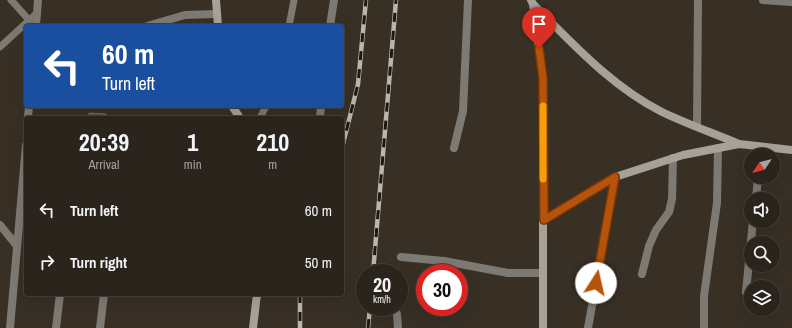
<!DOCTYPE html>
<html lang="en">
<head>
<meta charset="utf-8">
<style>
  body { margin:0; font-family:"Archivo Narrow",sans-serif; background:#322c25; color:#f1f3f6; height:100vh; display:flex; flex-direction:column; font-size:15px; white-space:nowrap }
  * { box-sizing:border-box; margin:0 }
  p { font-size:13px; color:#a5a4a3 }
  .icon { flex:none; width:22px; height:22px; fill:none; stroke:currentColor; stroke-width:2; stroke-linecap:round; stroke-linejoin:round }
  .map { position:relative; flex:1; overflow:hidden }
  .details { position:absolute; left:24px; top:116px; width:320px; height:180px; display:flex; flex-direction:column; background:#2a241c; border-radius:4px; box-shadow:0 4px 16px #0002,0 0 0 1px #46413b }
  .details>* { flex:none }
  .banner { position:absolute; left:24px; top:24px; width:320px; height:84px; border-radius:4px; box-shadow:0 4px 16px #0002,0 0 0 1px #46413b; background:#1a4fa0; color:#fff; overflow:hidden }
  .needle { width:26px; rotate:235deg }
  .buttons { position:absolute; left:744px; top:148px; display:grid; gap:8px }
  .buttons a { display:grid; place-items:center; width:36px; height:36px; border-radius:50%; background:#2a241c; box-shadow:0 4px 16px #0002,0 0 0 1px #46413b; font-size:20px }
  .speed { position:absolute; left:356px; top:264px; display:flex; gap:8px; font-size:20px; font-weight:700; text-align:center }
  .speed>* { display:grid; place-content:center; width:52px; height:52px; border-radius:50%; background:#2a241c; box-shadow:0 4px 16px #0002,0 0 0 1px #46413b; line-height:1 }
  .speed small { font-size:10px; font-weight:400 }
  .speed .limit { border:6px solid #d22; background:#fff; color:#111 }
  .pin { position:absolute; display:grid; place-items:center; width:34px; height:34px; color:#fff; margin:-41px -17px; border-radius:50% 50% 50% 0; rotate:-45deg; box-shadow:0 0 4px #0007 }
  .pin .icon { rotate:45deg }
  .me { position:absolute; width:44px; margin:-22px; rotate:10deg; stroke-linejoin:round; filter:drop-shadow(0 0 3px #0008) }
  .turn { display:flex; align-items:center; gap:14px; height:84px; padding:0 12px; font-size:18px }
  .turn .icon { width:52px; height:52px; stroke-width:2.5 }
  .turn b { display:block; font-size:28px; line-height:34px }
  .eta { display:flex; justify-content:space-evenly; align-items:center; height:68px; text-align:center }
  .eta b { font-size:24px; font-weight:700; line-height:28px }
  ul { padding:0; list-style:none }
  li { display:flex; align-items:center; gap:12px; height:52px; padding:0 12px }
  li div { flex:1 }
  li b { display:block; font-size:15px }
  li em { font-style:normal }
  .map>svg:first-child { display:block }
  .building { fill:#574e42; stroke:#7b7164 }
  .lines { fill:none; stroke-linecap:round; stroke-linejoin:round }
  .lane { stroke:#7d7973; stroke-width:7 }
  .street { stroke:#7d7973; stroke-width:8 }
  .secondary { stroke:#a8a197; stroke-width:8 }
  .rail-casing { stroke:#bbb6ad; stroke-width:4.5 }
  .rail { stroke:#1c1913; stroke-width:3; stroke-dasharray:9; stroke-linecap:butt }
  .route-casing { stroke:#753606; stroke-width:10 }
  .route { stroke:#b45309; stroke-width:7 }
  .slow { stroke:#f59e0b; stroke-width:7 }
</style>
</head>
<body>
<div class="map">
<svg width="792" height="328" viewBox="0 0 792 328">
  <rect width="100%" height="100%" fill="#383025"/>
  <path class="building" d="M89,113L106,114V118H89Z"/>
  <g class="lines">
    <path class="lane" d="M11,0L29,20
      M289,26L294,0
      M0,47L37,13
      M260,118L266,106"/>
    <path class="street" d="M763,0L792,2
      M36,26L38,0
      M147,26L185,15L216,14
      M330,26L334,0
      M28,118L29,106
      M320,118L321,106
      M697,126L698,0
      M454,148L463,111L468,0
      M761,155V147
      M756,199L758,177
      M0,225L17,246
      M401,257L444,261L508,273H543
      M642,274L649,246L656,230L669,212L672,199L673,158
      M746,292L753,221
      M397,314L398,328
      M10,328L26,145
      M56,328L60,294
      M100,328L104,294
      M588,328L615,177
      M704,328V296L717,203L718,148"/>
    <path class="secondary" d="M216,0L218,26
      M531,0L533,4L543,78V328
      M533,4C572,43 612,87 662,112C687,124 713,133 739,144
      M232,106L240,118
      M544,220L615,177L683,155L739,144L792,150
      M253,328L257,294"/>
    <g class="rail-casing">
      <path id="rail" d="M342,148L358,84L366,0
        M373,273L396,0
        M300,294V328
        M368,328L370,307"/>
    </g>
    <use href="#rail" class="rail"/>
  </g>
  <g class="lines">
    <g class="route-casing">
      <path id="route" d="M539,48L543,78L544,220L615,177L596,283"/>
    </g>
    <use href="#route" class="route"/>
    <path class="slow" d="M543,106V179"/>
  </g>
</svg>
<div class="buttons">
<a><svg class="needle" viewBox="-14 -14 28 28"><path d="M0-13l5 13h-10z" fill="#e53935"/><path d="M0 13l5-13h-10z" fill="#a5a4a3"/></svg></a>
<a><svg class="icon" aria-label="sound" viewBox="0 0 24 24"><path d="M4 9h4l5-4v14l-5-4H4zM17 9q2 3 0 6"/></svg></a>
<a><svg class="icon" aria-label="search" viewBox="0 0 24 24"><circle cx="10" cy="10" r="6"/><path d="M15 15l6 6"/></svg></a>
<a><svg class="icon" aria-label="layers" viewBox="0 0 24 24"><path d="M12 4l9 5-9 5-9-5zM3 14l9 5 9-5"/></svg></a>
</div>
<div class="speed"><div>20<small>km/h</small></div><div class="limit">30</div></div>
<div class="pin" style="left:539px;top:48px;background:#d93025"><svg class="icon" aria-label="arrive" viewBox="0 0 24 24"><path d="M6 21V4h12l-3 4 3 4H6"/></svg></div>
<svg class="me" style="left:596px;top:283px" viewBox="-20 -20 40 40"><circle r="19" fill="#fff"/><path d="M0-13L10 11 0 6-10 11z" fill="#b45309"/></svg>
<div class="banner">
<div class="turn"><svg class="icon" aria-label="left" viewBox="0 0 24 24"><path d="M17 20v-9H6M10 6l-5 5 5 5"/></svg><div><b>60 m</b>Turn left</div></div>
</div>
<section class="details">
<div class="eta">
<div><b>20:39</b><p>Arrival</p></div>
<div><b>1</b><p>min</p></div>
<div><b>210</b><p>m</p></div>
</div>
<ul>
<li><svg class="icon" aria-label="left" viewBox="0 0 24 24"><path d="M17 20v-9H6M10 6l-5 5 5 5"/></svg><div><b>Turn left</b></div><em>60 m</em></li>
<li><svg class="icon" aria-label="right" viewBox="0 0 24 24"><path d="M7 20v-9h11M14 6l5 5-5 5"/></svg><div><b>Turn right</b></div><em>50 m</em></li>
</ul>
</section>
</div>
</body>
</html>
